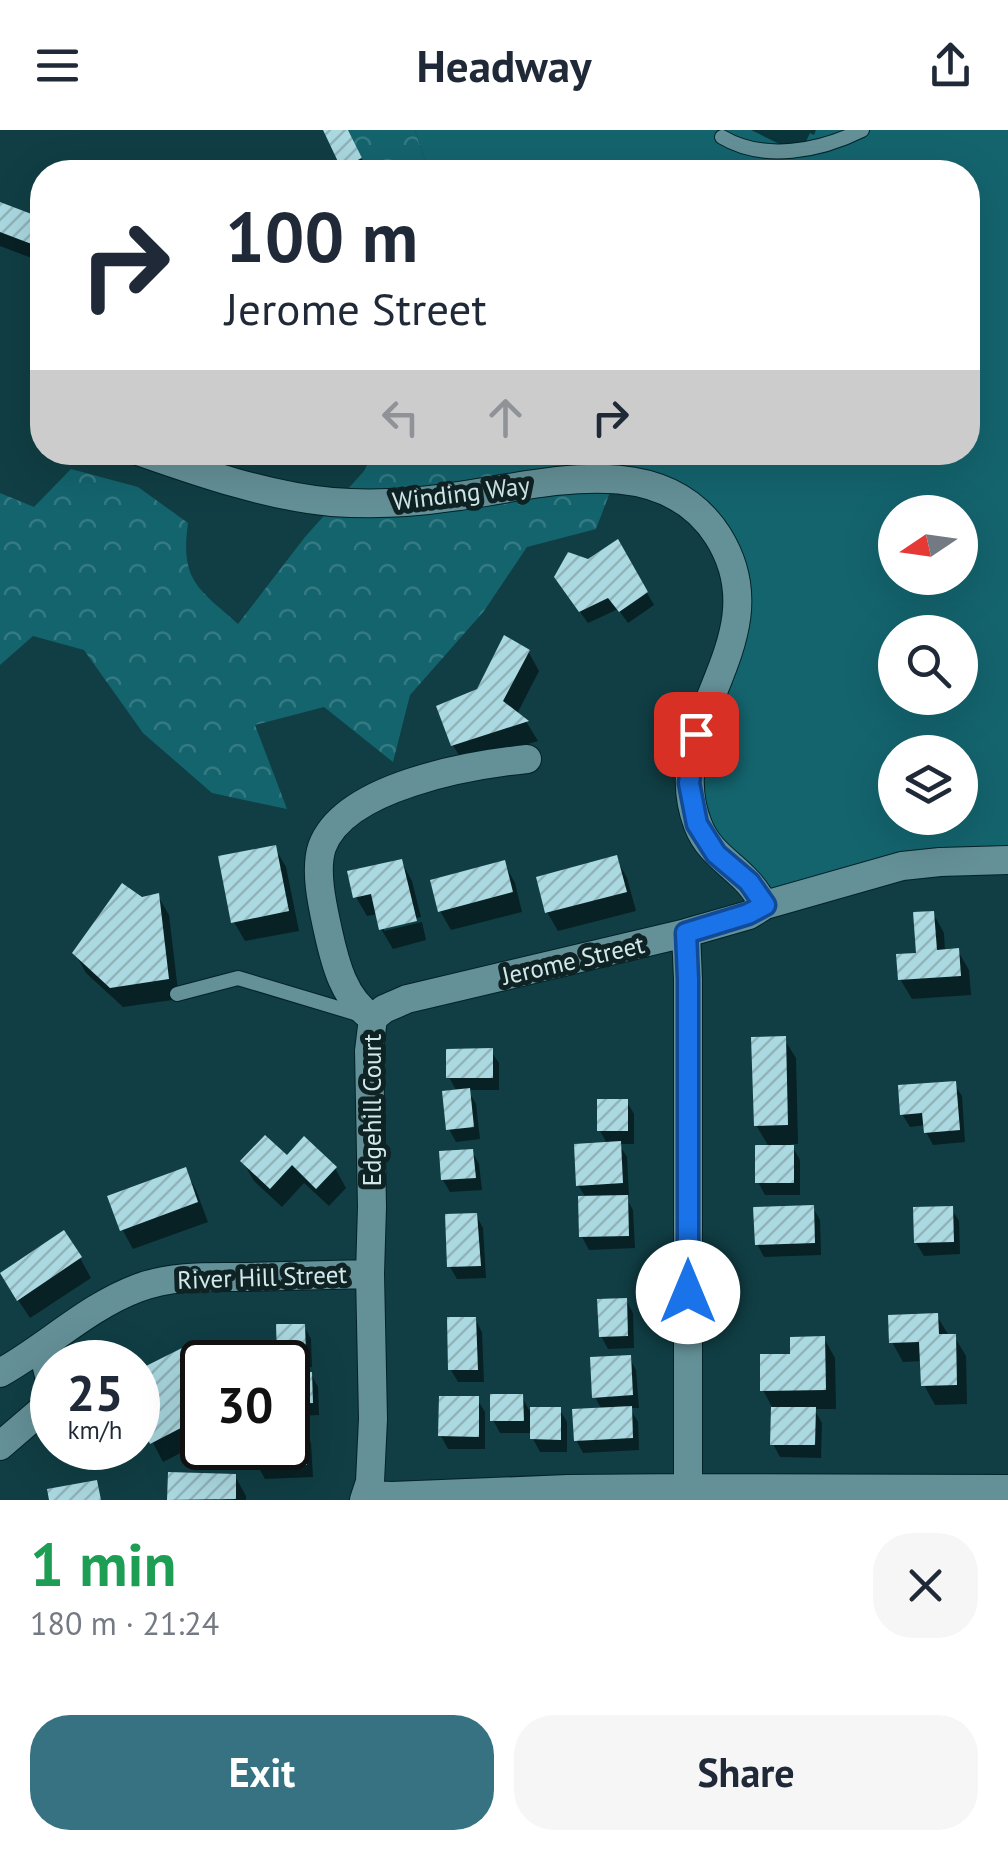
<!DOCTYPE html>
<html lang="en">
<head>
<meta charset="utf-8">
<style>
  body { margin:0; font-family:"PT Sans",sans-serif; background:#f6f6f7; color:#1f2937; height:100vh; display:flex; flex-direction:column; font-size:38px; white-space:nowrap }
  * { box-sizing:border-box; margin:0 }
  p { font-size:32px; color:#747a83 }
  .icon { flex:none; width:55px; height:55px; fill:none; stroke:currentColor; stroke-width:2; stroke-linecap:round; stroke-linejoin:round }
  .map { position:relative; height:1370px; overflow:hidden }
  .panel { display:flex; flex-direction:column; background:#fff; flex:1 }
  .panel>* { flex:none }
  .top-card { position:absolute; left:30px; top:30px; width:950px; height:305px; border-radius:40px; box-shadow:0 10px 40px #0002; background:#fff; color:#1f2937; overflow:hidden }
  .needle { width:65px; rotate:257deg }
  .controls { position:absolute; left:878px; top:365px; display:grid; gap:20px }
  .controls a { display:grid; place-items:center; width:100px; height:100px; border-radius:50%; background:#fff; box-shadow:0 10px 40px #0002; font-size:50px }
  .speed { position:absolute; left:30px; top:1210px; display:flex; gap:20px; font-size:50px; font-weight:700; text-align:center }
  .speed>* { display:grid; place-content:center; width:130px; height:130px; border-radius:50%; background:#fff; box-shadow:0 10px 40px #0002; line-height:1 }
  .speed small { font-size:25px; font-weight:400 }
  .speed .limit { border:5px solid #111; border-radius:15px; background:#fff; color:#111 }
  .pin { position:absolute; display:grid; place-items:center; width:85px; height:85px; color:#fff; margin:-42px; border-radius:20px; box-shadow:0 5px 15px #0006 }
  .me { position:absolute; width:110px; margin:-55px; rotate:0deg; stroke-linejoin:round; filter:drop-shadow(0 0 8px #0008) }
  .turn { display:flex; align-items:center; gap:35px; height:210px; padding:0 30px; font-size:45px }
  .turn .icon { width:130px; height:130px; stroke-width:2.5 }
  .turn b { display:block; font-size:70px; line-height:85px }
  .lanes { display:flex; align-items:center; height:95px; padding:0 30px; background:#0003; justify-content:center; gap:50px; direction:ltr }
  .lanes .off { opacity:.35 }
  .round { display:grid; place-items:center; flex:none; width:105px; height:105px; border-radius:40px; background:#f6f6f7 }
  .overview { display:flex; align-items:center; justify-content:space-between; height:170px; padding:0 30px }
  h1 { font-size:60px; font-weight:600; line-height:75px; color:#1e9e55 }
  .cta { display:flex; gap:20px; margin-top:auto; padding:20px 30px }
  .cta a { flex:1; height:115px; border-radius:40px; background:#367281; color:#fff; font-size:40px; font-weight:600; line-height:115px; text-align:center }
  .cta a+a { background:#f6f6f7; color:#1f2937 }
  header { display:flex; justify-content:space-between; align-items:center; height:130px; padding:0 30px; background:#fff; font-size:45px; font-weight:600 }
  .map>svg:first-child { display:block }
  .forest { fill:url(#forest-crowns); fill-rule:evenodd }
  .park { fill:#14646e; fill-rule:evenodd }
  .shadow { fill:#0007 }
  .building { fill:url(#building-hatch) }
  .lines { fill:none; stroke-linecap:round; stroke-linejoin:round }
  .lane-casing { stroke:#012328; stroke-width:16 }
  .street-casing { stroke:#012328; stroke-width:30 }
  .lane { stroke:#649097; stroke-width:14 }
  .street { stroke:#649097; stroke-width:28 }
  .route-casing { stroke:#114b97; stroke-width:25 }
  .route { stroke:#1a73e8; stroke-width:18 }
  .labels { text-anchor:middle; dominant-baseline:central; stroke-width:10; stroke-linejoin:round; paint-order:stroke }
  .street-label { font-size:25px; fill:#d2e9ec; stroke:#0f2224 }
</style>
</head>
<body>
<header><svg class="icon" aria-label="menu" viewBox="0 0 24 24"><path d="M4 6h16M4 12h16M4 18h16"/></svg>Headway<svg class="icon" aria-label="share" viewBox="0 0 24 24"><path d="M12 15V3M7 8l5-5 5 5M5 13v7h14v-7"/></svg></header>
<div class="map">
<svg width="1008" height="1370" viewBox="0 0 1008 1370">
  <defs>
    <pattern id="forest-crowns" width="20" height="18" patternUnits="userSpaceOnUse" patternTransform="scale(2.5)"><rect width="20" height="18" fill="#14646e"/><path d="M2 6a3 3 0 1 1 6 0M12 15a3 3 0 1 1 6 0" fill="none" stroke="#357a83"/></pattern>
    <pattern id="building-hatch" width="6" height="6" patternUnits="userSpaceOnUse" patternTransform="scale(2.5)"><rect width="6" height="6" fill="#abd9e1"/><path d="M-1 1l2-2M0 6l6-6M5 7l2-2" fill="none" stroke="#90b4ba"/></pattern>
  </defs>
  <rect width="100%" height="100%" fill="#103e44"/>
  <path class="forest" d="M348,0H415L429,42H365L362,28Z
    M954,22L1008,62V384L991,697L772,732L736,500L710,394L615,349L596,399L527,417L484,481L410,565L393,632L324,577L255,595L287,679L212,663L143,603L84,520L33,506L0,535V363L34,377L71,339L138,357L188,393C180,451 198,458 238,494L305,407L364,341L373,323L968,322V42ZM895,382H960V448H895ZM895,502H960V568H895ZM895,622H960V688H895Z"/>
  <path class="park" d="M415,0H1008V730L765,775L716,725L689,653L739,465L685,370L527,356L517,323L968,322V42H429ZM895,382H960V448H895ZM895,502H960V568H895ZM895,622H960V688H895Z"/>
  <path class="shadow" d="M326,0H348L368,42H346Z
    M751,0H816L814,5L810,3L800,24Z
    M188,34L212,42H185Z
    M0,74L42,90V132L0,116Z
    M618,413L654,475L628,493L618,479L588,493L564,460L588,432Z
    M528,521L539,541L517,584L527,593L538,611L464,634L453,615L479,561Z
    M275,718L286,737L299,801L245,811L234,792Z
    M616,728L627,748L636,781L558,801L547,782Z
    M401,731L412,751L421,787L384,796V801L422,792L426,810L393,819L381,799L378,784L367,786L356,767Z
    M504,733L515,753L522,782L451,800L440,781Z
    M158,766L169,785L179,869L123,877L86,843L75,823L142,770Z
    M933,783L944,803L945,821H958L969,840L971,865L912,869L900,849L919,825Z
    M784,909L796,928L798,1014H791L800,1030V1065H765L758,1052L769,1017L756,995Z
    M491,921L499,933V960H468L476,974L480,1009L456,1012L449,999L457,962L449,947Z
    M954,954L962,966L965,1012L933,1015L926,1002V995L910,997L902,984Z
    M627,972L634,984V1014H619L627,1027L629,1065L625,1066L633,1080L635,1118L589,1120L582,1107L586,1068L578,1055L608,1015L600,1001Z
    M472,1021L479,1034L482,1060L450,1062L443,1050Z
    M287,1029L335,1038L346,1058L329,1076L304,1053L282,1077L254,1051L243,1032Z
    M185,1040L196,1060L208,1092L133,1119L122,1099Z
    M813,1078L820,1090L821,1125L764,1127L757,1114Z
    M951,1078L959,1091L960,1124L924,1126L916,1113Z
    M476,1085L483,1098L486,1148L457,1149L450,1137Z
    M80,1128L91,1148L30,1188L14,1164Z
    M626,1170L633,1183L634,1218L608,1219L601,1206Z
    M937,1186L949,1206H954L966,1226L967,1274L935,1275L924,1255L923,1231L903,1232L892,1212Z
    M475,1189L482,1202L484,1252H458L451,1240Z
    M304,1196L311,1209L312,1237L288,1238V1232H283L279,1225Z
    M824,1208L835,1228L836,1279H814L822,1293L821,1328L780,1327L773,1314V1279L763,1260L793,1226Z
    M629,1227L636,1240L639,1278H630L638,1292L639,1320L583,1323L576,1310L602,1280L595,1267Z
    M203,1232L202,1312L163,1332L138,1284V1272Z
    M311,1244L318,1257L319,1285L288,1286V1245Z
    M522,1267L529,1280H560L567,1292V1322H540L533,1309V1303H500L493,1290Z
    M477,1269L485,1282V1319H448L441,1306Z
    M304,1300L311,1313L313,1347L265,1349L258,1336L278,1318H288V1301Z
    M224,1318H249L248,1325L228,1324Z
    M170,1345L235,1346L246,1366V1370H223L215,1356L211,1359L217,1370H170Z"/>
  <path class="building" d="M323,0H348L362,28L341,38Z
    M0,72L42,88V118L0,102Z
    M618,409L648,462L619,482L608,468L579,482L554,447L568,422L588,429Z
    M504,505L530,520L503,571L529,591L451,616L436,576L477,559Z
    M276,715L289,781L231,793L218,726Z
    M617,725L627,762L545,783L536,747Z
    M402,729L417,791L379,800L371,764L353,768L347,741Z
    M505,730L513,762L438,782L430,750Z
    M122,753L142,767L159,763L169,849L110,858L72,823Z
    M934,781L937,820L959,818L961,846L898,850L896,824L916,823L913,782Z
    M786,906L788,995L754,996L751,907Z
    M493,918V948H446V919Z
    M956,951L960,1000L924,1003L922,983L900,985L898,955Z
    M470,958L474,997L446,1000L442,961Z
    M597,969H628V1001H597Z
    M265,1005L287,1025L304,1006L337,1037L316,1059L292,1035L270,1059L240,1031Z
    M621,1011L623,1053L576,1056L574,1014Z
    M755,1015H794V1053H755Z
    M473,1019L476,1048L441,1050L439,1021Z
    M186,1037L198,1072L120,1101L107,1066Z
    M628,1065L629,1106L579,1107L578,1066Z
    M814,1075L815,1113L755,1115L753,1077Z
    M953,1076L954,1112L914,1113L913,1077Z
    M477,1083L481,1136L447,1137L445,1084Z
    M64,1100L82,1127L17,1171L0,1143Z
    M627,1168L628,1206L599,1207L597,1169Z
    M938,1183L939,1204H956L957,1255L921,1256L919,1212L889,1213L888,1185Z
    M447,1187H476L478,1240H448Z
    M276,1194H305L306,1225L277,1226Z
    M825,1206L826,1260L760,1261V1224H790V1207Z
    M194,1212L204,1232L202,1287L150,1314L138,1289V1269L148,1264L138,1240Z
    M631,1225L633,1265L592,1268L590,1227Z
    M312,1242L313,1273L288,1274V1243Z
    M490,1264H523L524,1291H490Z
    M439,1266H479V1307L438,1306Z
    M632,1276L633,1308L574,1311L572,1279Z
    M530,1277H561V1310L530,1309Z
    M771,1277H816L815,1315H770Z
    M288,1298H306L307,1335L256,1337L255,1318H288Z
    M168,1342L236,1344V1369L167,1370Z
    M97,1350L101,1370H49L47,1359Z"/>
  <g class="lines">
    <g class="lane-casing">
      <path id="lane" d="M722,7C764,32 820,21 862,0
        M177,864L238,848L358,884"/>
    </g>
    <g class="street-casing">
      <path id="street" d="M141,322C201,343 268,366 332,372C372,375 412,373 452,367C538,356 661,316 718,406C784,511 657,591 698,695C708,721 729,732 747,751C754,758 759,767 765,775
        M686,803L688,849V1358
        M373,888L384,879L407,869L686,803L749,785L765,775L902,736L940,732L1008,730
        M373,888C344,870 335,833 328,801C323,778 314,741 322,717C344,656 470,635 527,629
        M0,1243C47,1217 87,1177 138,1158C172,1145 210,1147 246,1147C287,1146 328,1145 370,1144
        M0,1316L43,1279L52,1258L42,1217
        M367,1365L392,1366L568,1359L688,1358L1008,1359
        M364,1370L370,1352L373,1289L370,1144L372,1077L369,921L373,888"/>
    </g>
    <use href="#lane" class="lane"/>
    <use href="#street" class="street"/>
  </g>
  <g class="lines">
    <g class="route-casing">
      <path id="route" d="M688,1162V849L686,803L748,784L765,775L749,752L716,724L697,694L689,653L696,604"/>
    </g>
    <use href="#route" class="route"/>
  </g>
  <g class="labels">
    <g class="street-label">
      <text transform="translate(461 363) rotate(-7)">Winding Way</text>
      <text transform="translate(573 830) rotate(-13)">Jerome Street</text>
      <text transform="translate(372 980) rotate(-90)">Edgehill Court</text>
      <text transform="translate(262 1147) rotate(-2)">River Hill Street</text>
    </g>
  </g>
</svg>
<div class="controls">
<a><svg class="needle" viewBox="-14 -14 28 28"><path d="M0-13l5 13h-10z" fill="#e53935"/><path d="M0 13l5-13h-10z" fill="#747a83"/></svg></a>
<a><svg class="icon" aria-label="search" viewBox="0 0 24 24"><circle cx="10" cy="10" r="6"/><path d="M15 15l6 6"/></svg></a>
<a><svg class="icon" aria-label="layers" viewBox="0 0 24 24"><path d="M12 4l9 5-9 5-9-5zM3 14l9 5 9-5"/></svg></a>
</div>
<div class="speed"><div>25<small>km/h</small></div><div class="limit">30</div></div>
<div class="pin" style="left:696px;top:604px;background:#d93025"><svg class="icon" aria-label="arrive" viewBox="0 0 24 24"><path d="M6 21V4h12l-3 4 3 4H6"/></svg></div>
<svg class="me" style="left:688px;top:1162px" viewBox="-20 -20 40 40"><circle r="19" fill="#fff"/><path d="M0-13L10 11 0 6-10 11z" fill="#1a73e8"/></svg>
<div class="top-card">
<div class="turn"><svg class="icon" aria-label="right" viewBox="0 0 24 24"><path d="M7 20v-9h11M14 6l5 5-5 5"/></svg><div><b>100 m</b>Jerome Street</div></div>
<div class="lanes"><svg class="icon off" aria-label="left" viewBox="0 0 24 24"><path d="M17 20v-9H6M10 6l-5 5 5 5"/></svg><svg class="icon off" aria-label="ahead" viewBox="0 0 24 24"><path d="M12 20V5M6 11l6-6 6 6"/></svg><svg class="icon" aria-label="right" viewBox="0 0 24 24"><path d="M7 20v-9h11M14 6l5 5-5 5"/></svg></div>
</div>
</div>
<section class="panel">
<div class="overview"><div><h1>1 min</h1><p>180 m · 21:24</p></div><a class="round"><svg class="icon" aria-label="close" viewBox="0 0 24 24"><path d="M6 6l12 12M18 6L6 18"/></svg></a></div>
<div class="cta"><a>Exit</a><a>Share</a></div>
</section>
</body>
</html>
